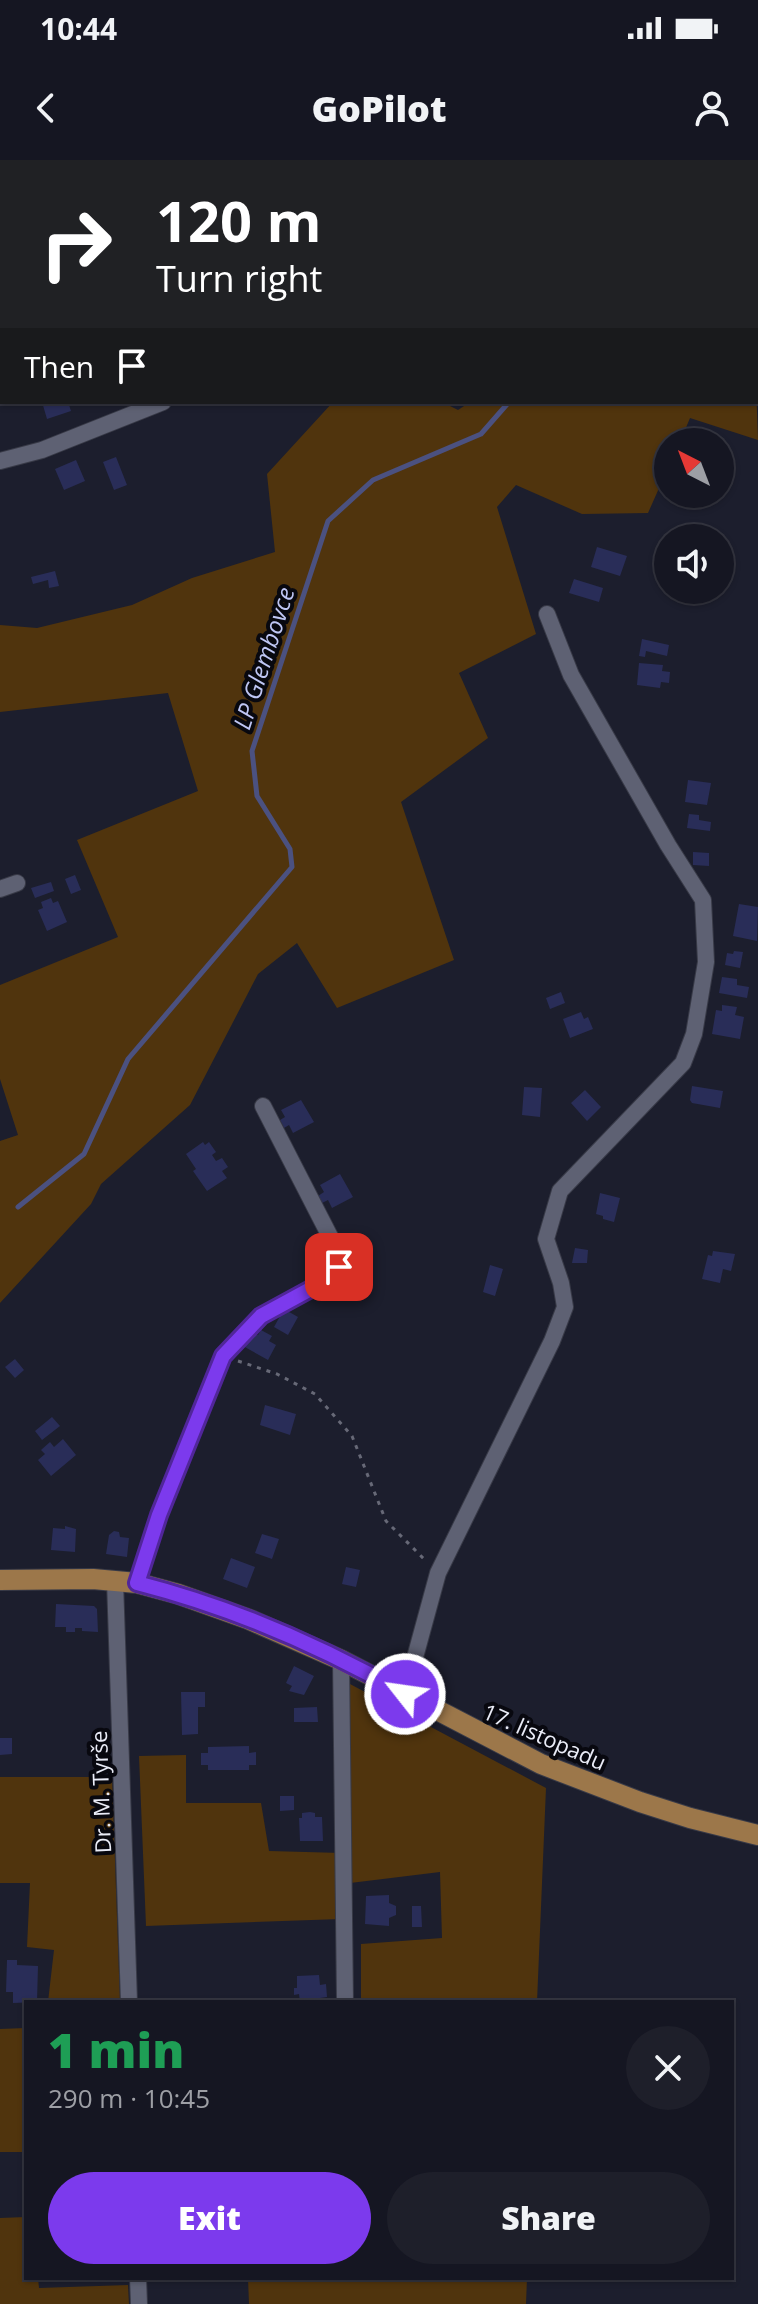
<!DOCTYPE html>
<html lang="en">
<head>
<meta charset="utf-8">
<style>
  body { margin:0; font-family:"Open Sans",sans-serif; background:#1e1f2a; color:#f1f3f6; height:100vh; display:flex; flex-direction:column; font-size:30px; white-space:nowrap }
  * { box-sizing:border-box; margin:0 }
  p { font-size:26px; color:#9d9fa5 }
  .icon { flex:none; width:44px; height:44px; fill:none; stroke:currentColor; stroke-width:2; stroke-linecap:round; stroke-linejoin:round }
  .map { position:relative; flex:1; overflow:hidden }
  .sheet { position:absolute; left:24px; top:1840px; width:710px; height:280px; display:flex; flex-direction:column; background:#151622; border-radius:0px; box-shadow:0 2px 6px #0004,0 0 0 2px #343540 }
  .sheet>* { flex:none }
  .banner { position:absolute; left:0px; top:0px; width:758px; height:244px; box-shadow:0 2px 6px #0004,0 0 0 2px #343540; background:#202124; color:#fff; overflow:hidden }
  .needle { width:52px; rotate:318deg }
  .controls { position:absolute; left:654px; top:268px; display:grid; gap:16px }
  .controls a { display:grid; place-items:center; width:80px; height:80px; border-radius:50%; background:#151622; box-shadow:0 2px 6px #0004,0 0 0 2px #343540; font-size:40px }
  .pin { position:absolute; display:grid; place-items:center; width:68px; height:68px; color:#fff; margin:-34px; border-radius:16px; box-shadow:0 4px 12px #0006 }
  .me { position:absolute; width:88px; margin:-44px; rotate:300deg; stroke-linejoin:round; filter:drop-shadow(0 0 6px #0008) }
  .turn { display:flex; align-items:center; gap:28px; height:168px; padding:0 24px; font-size:36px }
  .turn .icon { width:104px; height:104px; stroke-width:2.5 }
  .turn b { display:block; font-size:56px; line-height:68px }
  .then { display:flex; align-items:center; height:76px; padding:0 24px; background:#0003; gap:16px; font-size:30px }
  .round { display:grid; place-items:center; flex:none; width:84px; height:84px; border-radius:42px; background:#1e1f2a }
  .overview { display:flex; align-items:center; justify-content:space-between; height:136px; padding:0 24px }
  h1 { font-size:48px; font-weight:800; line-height:60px; color:#1e9e55 }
  .primary-button { display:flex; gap:16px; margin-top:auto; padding:16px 24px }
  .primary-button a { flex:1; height:92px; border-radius:48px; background:#7c3aed; color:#fff; font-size:32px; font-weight:800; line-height:92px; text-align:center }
  .primary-button a+a { background:#1e1f2a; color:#f1f3f6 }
  .status { display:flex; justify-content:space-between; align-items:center; height:56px; padding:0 40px; background:#151622; direction:ltr }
  .status svg { height:22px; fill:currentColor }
  header { display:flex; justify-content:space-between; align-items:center; height:104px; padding:0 24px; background:#151622; font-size:36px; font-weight:800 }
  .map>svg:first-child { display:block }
  .green { fill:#50340d }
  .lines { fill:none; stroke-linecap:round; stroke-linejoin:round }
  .stream { stroke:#4b5180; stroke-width:5 }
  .building { fill:#292d58 }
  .minor-casing { stroke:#383a47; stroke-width:18 }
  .major-casing { stroke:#383a47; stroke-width:22 }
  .path { stroke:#676977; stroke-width:3; stroke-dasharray:4 6; stroke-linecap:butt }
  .minor { stroke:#5e6173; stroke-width:16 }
  .major { stroke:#9c774a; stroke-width:20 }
  .route-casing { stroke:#51269a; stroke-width:20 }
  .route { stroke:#7c3aed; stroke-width:14 }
  .labels { text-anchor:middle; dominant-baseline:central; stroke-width:8; stroke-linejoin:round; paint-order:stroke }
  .street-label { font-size:22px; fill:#eaecf7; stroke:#08080f }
  .water-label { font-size:24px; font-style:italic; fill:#bfc6f4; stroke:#08080f }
</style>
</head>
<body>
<div class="status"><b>10:44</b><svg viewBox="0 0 49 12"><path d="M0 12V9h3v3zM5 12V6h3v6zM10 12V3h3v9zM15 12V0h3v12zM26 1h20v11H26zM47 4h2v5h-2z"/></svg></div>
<header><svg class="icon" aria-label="back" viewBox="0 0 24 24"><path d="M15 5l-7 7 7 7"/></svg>GoPilot<svg class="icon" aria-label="person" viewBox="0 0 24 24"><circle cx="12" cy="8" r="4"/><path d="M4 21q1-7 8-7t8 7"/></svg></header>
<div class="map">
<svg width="758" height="2144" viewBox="0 0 758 2144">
  <rect width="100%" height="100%" fill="#1c1e2d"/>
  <path class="green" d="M756,225L758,280L690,258L680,282H668V308L648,353L582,354L516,325L497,347L536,474L459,513L488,578L401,642L454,800L337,848L297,783L258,814L190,945L101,1024L91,1044L0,1143V981L18,975L0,919V825L118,777L77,680L198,631L168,533L0,552V465L37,468L132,445L192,418L275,392L267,314L333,242H442L458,250L470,242H756Z
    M350,1524L546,1628L537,1842H361V1784L442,1778L440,1712L342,1724L341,1759L146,1766L139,1596L186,1595V1643H261L269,1691L342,1693Z
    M0,1617H112L120,1842H48L54,1790L27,1787L30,1723H0Z
    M26,1868V1992H0V1869Z
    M26,2057V2118H38L39,2128L128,2125L129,2144H0V2058Z
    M248,2118H527L526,2144H249Z"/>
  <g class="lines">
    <path class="stream" d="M720,2L721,0
      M18,1047L84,994L128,899L292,707L290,689L257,636L252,591L328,361L373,320L481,274L509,242"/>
  </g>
  <path class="building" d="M42,242H68L71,251L47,259Z
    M116,297L127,325L114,330L103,302Z
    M76,300L85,321L64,330L55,309Z
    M597,387L627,396L620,416L591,407Z
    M55,411L59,426L49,428L48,420L33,424L31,417Z
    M574,419L603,428L599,442L569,433Z
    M642,479L669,485L667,496L646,491L645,497L639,496Z
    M639,503L663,505L662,511L670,512L669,523L661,522L660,528L637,525Z
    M688,620L711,623L707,645L685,642Z
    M689,654L699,655V660L711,662L710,671L687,668Z
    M693,692L709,693V706L693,705Z
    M75,715L81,730L71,734L65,719Z
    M51,722L54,731L35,738L31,728Z
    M51,738L53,743L58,741L67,762L47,771L38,750L43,748L41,742Z
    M739,744L758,747L757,781L733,776Z
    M734,791L743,792L740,808L725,805L727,793L733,794Z
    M722,817L737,819V825L749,827L747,838L719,833Z
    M561,832L565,843L550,849L546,838Z
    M722,845L737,847L735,855L744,857L740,879L712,874L716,850L722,851Z
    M581,852L584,859L588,857L593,869L570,878L563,859Z
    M692,926L723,931L720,948L692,943L690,940Z
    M524,927L542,928L540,957L522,955Z
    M585,930L601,947L587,961L571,943Z
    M301,940L314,962L293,973L289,965L284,968L280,960L285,957L281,950Z
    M203,982L205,985L209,982L216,992L212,995L216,1001L222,998L228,1007L222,1011L227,1018L207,1031L193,1011L196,1009L186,994Z
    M340,1014L353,1037L332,1048L328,1040L322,1043L318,1036L324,1032L320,1025Z
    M600,1033L620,1038L614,1062L603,1059V1056L596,1054Z
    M575,1088L588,1090L587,1103H572Z
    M713,1091L735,1094L731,1111L723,1109L720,1123L702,1119L708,1095L712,1096Z
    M490,1105L503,1109L495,1136L483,1132Z
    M284,1149L298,1157L288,1175L274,1167Z
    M261,1170L272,1176L269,1181L276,1185L268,1200L243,1186L251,1172L258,1175Z
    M15,1199L24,1210L15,1218L5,1207Z
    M265,1245L296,1254L290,1275L260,1265Z
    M52,1257L60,1266L42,1280L35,1271Z
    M63,1279L76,1295L51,1316L38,1300L45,1294L41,1290L50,1282L54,1287Z
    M65,1366L76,1369L75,1392L51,1390L53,1368L65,1369Z
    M114,1371L119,1372L120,1377L129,1378L127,1397L106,1394L109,1375Z
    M262,1374L279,1379L272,1399L255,1393Z
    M231,1398L255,1407L247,1428L223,1419Z
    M346,1407L360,1410L356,1427L342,1424Z
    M56,1444L94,1446L97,1449L98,1472L82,1471V1468H75V1472H66V1467H55Z
    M294,1506L314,1516L304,1535L289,1531L292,1526L286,1523Z
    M181,1532H205V1547H198V1574L182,1575Z
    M317,1547L318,1562H294V1548Z
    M0,1578H12V1594L0,1595Z
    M249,1586V1593L256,1592V1605H249V1610H208V1605H201V1593H208V1587Z
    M280,1636H294V1650L280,1651Z
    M310,1652L315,1653V1657H322L323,1681H300L299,1658H302V1653Z
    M389,1735V1743L396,1746V1755L389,1758V1766L365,1764L366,1736Z
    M412,1746H421L422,1767H412Z
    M7,1800H17V1805L38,1806L37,1842L13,1843V1832H6Z
    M319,1815L320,1825L326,1824L327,1837L320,1838V1842H300L299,1834L294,1835V1828H297V1816Z"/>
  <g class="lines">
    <g class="minor-casing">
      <path id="minor" d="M693,0L696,2
        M487,2L489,0
        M756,42L758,44
        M0,301L42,290L163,242
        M0,729L17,723
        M115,1421L129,1842
        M137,1423L159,1355L223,1196L261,1156L329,1119L339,1107V1094L263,946
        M341,1500L345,1842
        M405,1534L438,1413L552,1181L565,1147L561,1123L546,1079L560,1031L683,903L694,874L706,802L703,740L668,685L571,515L547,454
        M138,2118L139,2144"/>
    </g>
    <g class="major-casing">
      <path id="major" d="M0,1420L93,1419L137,1423L178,1434L248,1459L341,1500L541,1604L640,1642L690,1658L758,1675"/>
    </g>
    <path class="path" d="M238,1201L277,1214L315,1234L352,1276L386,1361L426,1401"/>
    <use href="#minor" class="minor"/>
    <use href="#major" class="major"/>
  </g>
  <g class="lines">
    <g class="route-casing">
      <path id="route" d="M339,1107L329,1119L261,1156L223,1196L159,1355L137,1423C231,1447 321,1486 405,1534"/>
    </g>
    <use href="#route" class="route"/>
  </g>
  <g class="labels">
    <g class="street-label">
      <text transform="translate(545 1576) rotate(24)">17. listopadu</text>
      <text transform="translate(100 1632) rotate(-92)">Dr. M. Tyrše</text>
    </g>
    <g class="water-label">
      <text transform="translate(263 498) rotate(-72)">LP Glembovce</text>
    </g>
  </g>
</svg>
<div class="controls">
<a><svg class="needle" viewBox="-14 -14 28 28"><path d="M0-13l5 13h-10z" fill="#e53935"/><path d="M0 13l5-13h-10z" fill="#9d9fa5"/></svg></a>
<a><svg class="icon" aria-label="sound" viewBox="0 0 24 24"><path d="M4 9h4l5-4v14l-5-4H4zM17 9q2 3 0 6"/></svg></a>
</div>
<div class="pin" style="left:339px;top:1107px;background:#d93025"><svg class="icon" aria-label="arrive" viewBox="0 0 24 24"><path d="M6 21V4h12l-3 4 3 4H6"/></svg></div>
<svg class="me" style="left:405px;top:1534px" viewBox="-20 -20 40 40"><circle r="17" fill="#7c3aed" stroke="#fff" stroke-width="3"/><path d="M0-11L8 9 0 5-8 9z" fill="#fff"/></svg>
<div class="banner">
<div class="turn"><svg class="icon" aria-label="right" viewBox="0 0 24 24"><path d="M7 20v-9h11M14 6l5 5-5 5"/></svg><div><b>120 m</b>Turn right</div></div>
<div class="then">Then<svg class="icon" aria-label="arrive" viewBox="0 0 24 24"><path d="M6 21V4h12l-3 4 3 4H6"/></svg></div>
</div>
<section class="sheet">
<div class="overview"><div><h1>1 min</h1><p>290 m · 10:45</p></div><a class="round"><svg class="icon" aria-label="close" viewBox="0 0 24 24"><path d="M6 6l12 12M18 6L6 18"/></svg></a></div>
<div class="primary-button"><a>Exit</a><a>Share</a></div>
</section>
</div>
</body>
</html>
